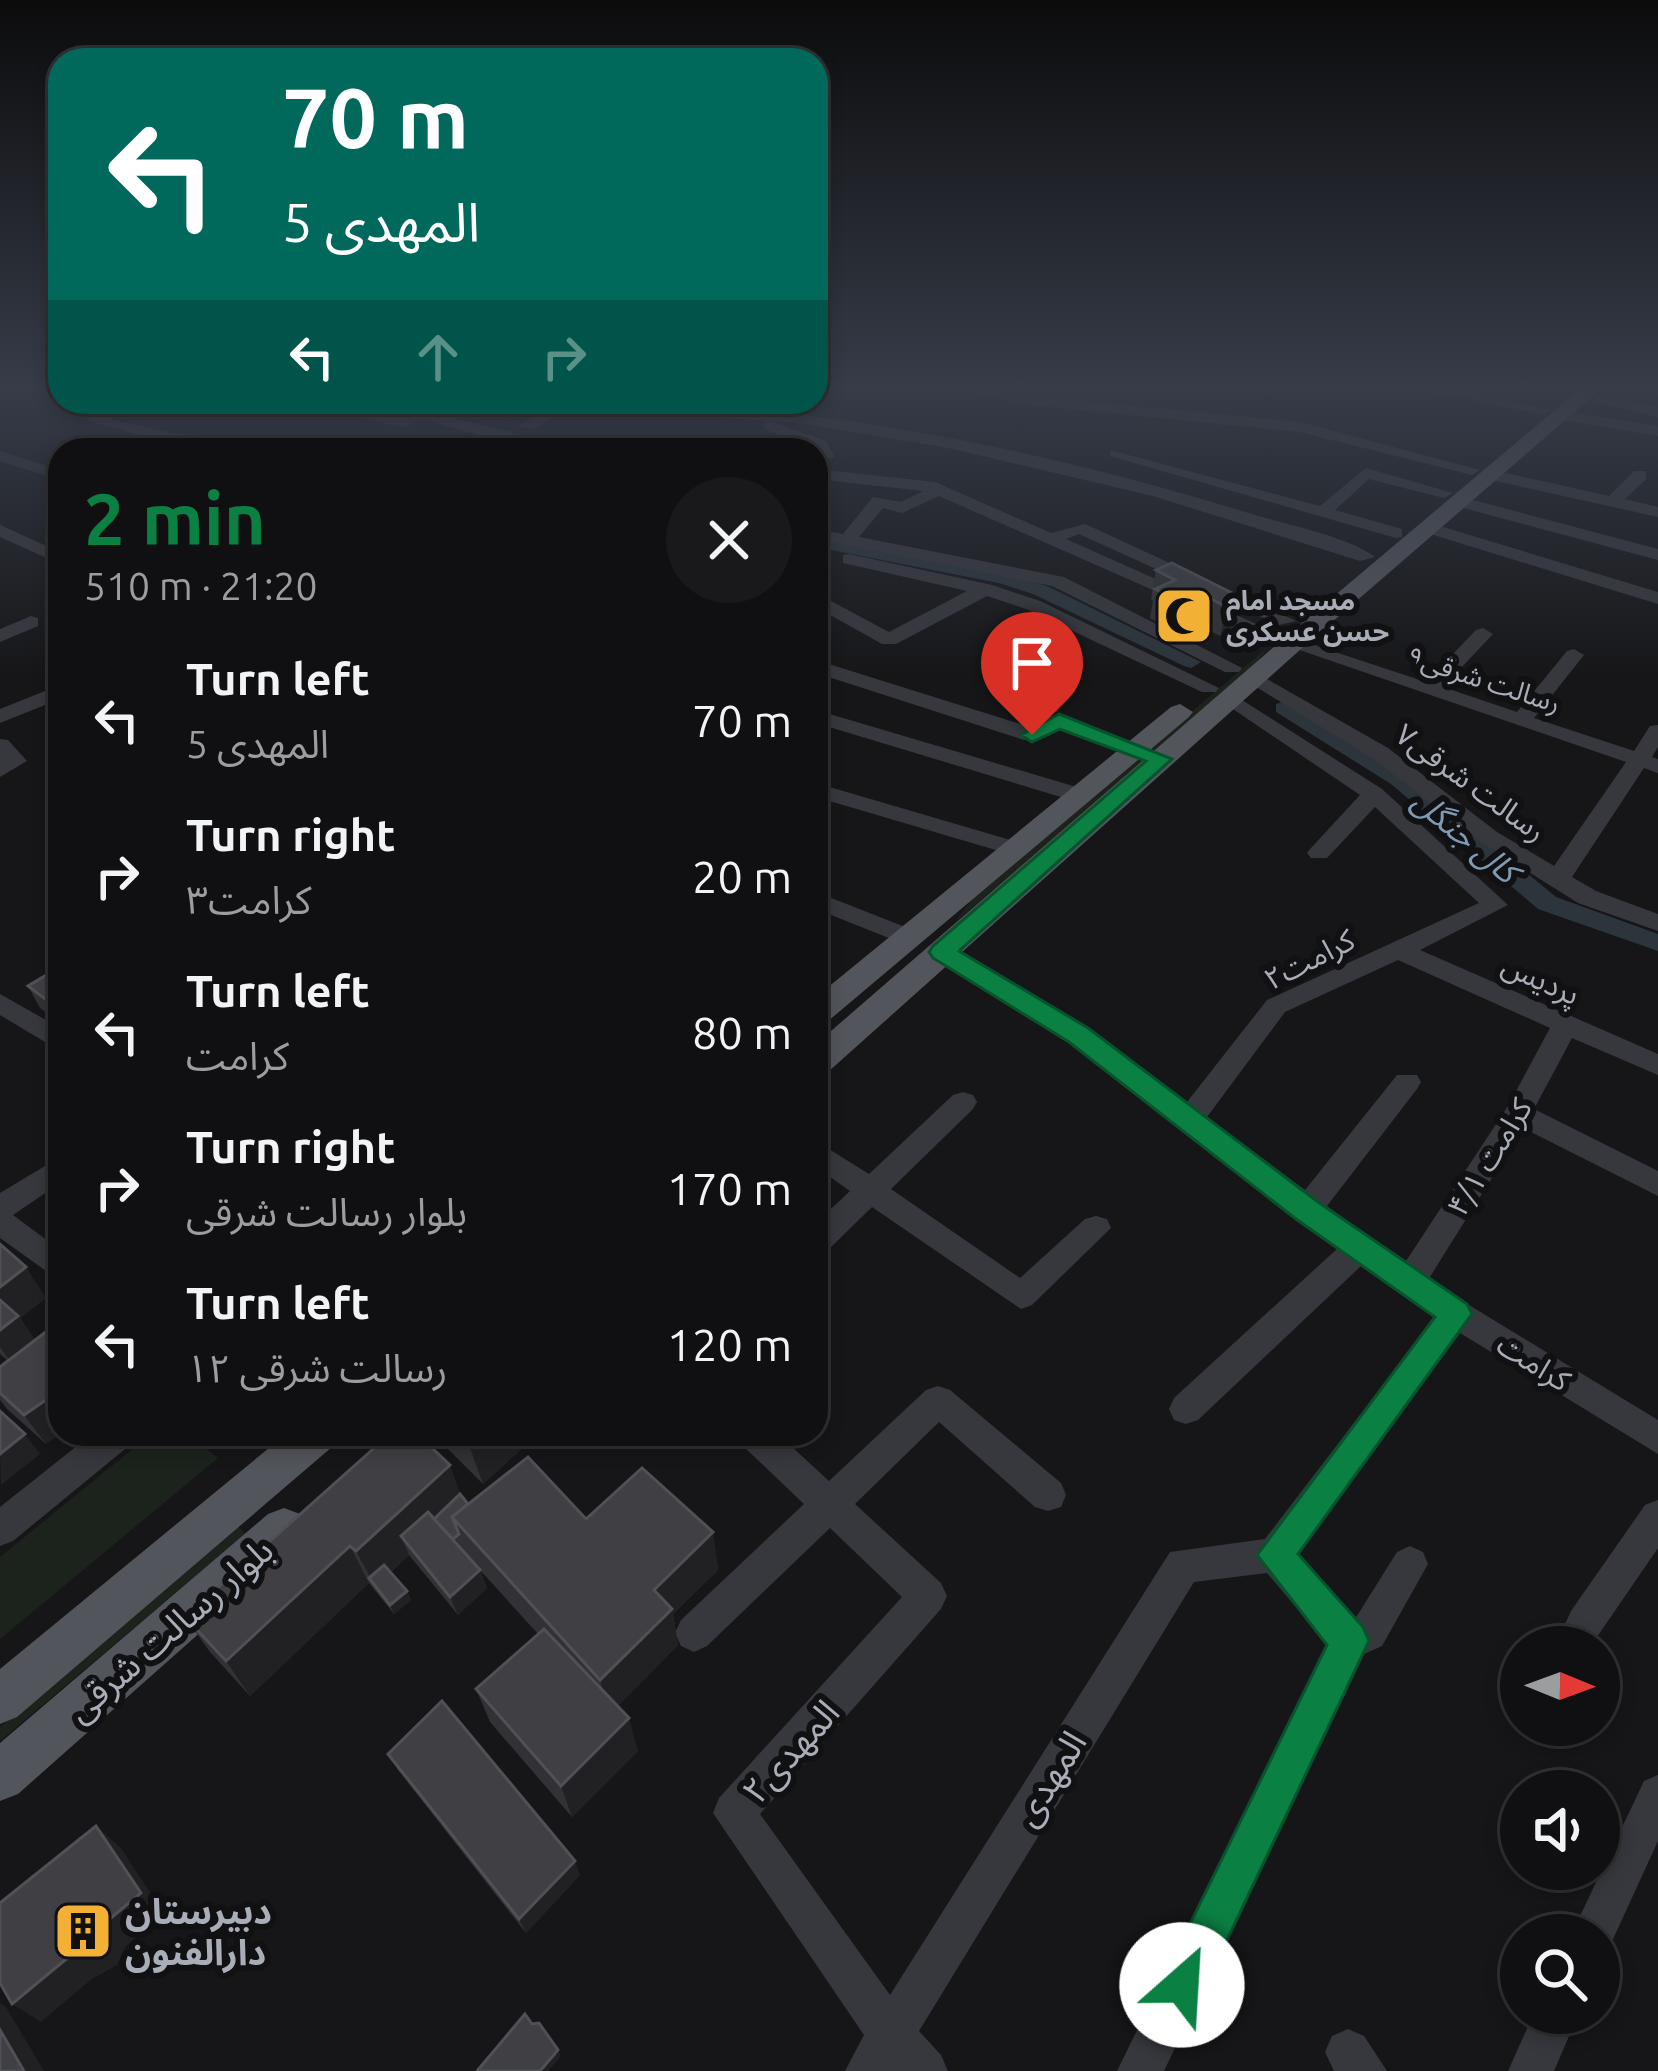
<!DOCTYPE html>
<html lang="en">
<head>
<meta charset="utf-8">
<style>
  body { margin:0; font-family:Ubuntu,"Noto Sans Arabic",sans-serif; background:#19191b; color:#f1f3f6; height:100vh; display:flex; flex-direction:column; font-size:45px; white-space:nowrap }
  * { box-sizing:border-box; margin:0 }
  p { font-size:39px; color:#9c9d9f }
  .icon { flex:none; width:66px; height:66px; fill:none; stroke:currentColor; stroke-width:2; stroke-linecap:round; stroke-linejoin:round }
  .map { position:relative; flex:1; overflow:hidden }
  .side { position:absolute; left:48px; top:438px; width:780px; height:1008px; display:flex; flex-direction:column; background:#101012; border-radius:36px; box-shadow:0 6px 18px #0003,0 0 0 3px #303032 }
  .side>* { flex:none }
  .banner { position:absolute; left:48px; top:48px; width:780px; height:366px; border-radius:36px; box-shadow:0 6px 18px #0003,0 0 0 3px #303032; background:#00695c; color:#fff; overflow:hidden }
  .needle { width:78px; rotate:91deg }
  .fabs { position:absolute; left:1500px; top:1626px; display:grid; gap:24px }
  .fabs a { display:grid; place-items:center; width:120px; height:120px; border-radius:50%; background:#101012; box-shadow:0 6px 18px #0003,0 0 0 3px #303032; font-size:60px }
  .pin { position:absolute; display:grid; place-items:center; width:102px; height:102px; color:#fff; margin:-123px -51px; border-radius:50% 50% 50% 0; rotate:-45deg; box-shadow:0 0 12px #0007 }
  .pin .icon { rotate:45deg }
  .me { position:absolute; width:132px; margin:-66px; rotate:26deg; stroke-linejoin:round; filter:drop-shadow(0 0 9px #0008) }
  .turn { display:flex; align-items:center; gap:42px; height:252px; padding:0 36px; font-size:54px }
  .turn .icon { width:156px; height:156px; stroke-width:2.5 }
  .turn b { display:block; font-size:84px; line-height:102px }
  .lanes { display:flex; align-items:center; height:114px; padding:0 36px; background:#0003; justify-content:center; gap:60px; direction:ltr }
  .lanes .off { opacity:.35 }
  .round { display:grid; place-items:center; flex:none; width:126px; height:126px; border-radius:63px; background:#19191b }
  .summary { display:flex; align-items:center; justify-content:space-between; height:204px; padding:0 36px }
  h1 { font-size:72px; font-weight:700; line-height:90px; color:#0b8043 }
  ul { padding:0; list-style:none }
  li { display:flex; align-items:center; gap:36px; height:156px; padding:0 36px }
  li div { flex:1 }
  li b { display:block; font-size:45px }
  li em { font-style:normal }
  .map>svg:first-child { display:block }
  .green { fill:#1c231d }
  .lines { fill:none; stroke-linecap:round; stroke-linejoin:round }
  .canal { fill:#2c353c; fill-rule:evenodd }
  .minor { fill:#37383d; fill-rule:evenodd }
  .major { fill:#53555c; fill-rule:evenodd }
  .wall { fill:#323236 }
  .shaded-wall { fill:#212124 }
  .building { fill:#3f3f44; stroke:#4f5156; stroke-width:3 }
  .route { fill:#0b8043; stroke:#07532c; stroke-width:3 }
  .labels { text-anchor:middle; dominant-baseline:central; stroke-width:12; stroke-linejoin:round; paint-order:stroke }
  .far-poi-label { font-size:27px; font-weight:bold; fill:#a8adb8; stroke:#111113; text-anchor:start }
  .far-street-label { font-size:27px; fill:#a8adb8; stroke:#111113 }
  .street-label { font-size:30px; fill:#a8adb8; stroke:#111113 }
  .water-label { font-size:33px; font-style:italic; fill:#7f9bb3; stroke:#111113 }
  .near-street-label { font-size:36px; fill:#a8adb8; stroke:#111113 }
  .near-poi-label { font-size:36px; font-weight:bold; fill:#a8adb8; stroke:#111113; text-anchor:start }
</style>
</head>
<body>
<div class="map">
<svg width="1658" height="2071" viewBox="0 0 1658 2071">
  <rect width="100%" height="100%" fill="#161618"/>
  <path class="green" d="M1268,647L1249,672L955,922L974,896Z
    M151,1434H187L218,1458L0,1639V1557Z
    M238,1526L245,1534L0,1741V1727Z"/>
  <g class="lines">
    <path class="canal" d="M0,451L60,470V480L0,461Z
      M816,537L1003,572L1047,586L1201,662L1191,668L1184,666L1033,594L999,583L816,547Z
      M1283,702L1407,774L1556,897L1658,934V951L1538,909L1391,784L1276,712V704Z"/>
    <path class="minor" d="M961,389L1300,422L1480,470L1472,475L1300,432L1021,404Z
      M1422,389H1456L1553,410L1545,415Z
      M1601,394L1658,407V417L1596,402L1593,399Z
      M128,402H150L110,419L174,434L426,445L434,450L174,444L85,420Z
      M282,402C321,402 360,416 398,416C416,416 430,402 453,402L434,413L537,439L551,450H532L422,419L404,427Z
      M559,402H578L532,429L518,426Z
      M588,402C814,402 1039,448 1255,515C1288,525 1349,537 1375,557L1360,561L1153,496L949,448L806,424L622,410Z
      M1562,411L1658,426V436L1556,419V413Z
      M770,421L826,441L835,457L821,460L814,447L764,429V423Z
      M596,439L632,447L634,450L590,447L588,444Z
      M1110,450L1320,506L1366,468L1453,493L1444,498L1369,479L1335,510L1402,529V537L1396,538L1110,456Z
      M816,469L935,482L1051,533L1085,524L1296,621L1279,625L1079,534L1066,539L1279,634L1262,638L939,496L902,513L883,508L859,537L1064,577L1242,668L1239,672H1225L1052,586L816,539V529L843,534L873,497L901,502L924,491L816,479Z
      M1493,470L1609,496L1634,471H1646V479L1625,499L1658,507V517L1487,479L1485,475Z
      M1462,497L1658,549V560L1456,506V498Z
      M1430,523L1658,592V604L1424,532L1421,528Z
      M0,525L60,552V564L0,537Z
      M849,554L992,585L1040,601L1219,688L1216,692H1202L1026,609L987,596L896,644H882L816,607V593L889,632L967,591L843,563V555Z
      M31,616L38,618V626L0,642V629Z
      M1483,628L1493,634L1443,687L1517,712L1567,651L1574,649L1584,655L1534,718L1634,751L1650,726L1658,725V747L1652,757L1658,759V773L1644,768L1572,877L1596,891L1658,914V931L1578,903L1481,842L1372,758L1243,679L1246,675H1260L1388,748L1497,832L1554,866L1626,762L1282,644L1292,638L1299,640L1426,682L1476,630Z
      M816,660L1030,727L1059,715L1149,749L1138,756L1060,729L1040,740H1024L816,673Z
      M60,685V699L0,723V709Z
      M1231,693L1382,789L1508,905L1420,950L1658,1054V1075L1572,1038L1534,1109L1658,1171V1196L1523,1128L1428,1280L1658,1420V1454L1460,1333L1298,1554L1355,1619L1397,1552L1410,1546L1423,1552L1428,1564L1382,1646L1362,1655L1164,2071H1117L1327,1644L1267,1573L1194,1582L919,2031L941,2055L948,2071H845L864,2035L713,1813L719,1798L902,1597L830,1528L707,1646L694,1652L681,1646L675,1633L681,1620L804,1504L742,1445L737,1434H778L829,1481L926,1390L938,1386L950,1390L1061,1483L1066,1495L1061,1507L1048,1511L1035,1507L939,1422L855,1504L941,1583L947,1596L941,1609L760,1814L890,1995L1170,1552L1265,1539L1435,1317L1361,1266L1198,1420L1186,1424L1174,1420L1169,1409L1174,1398L1338,1248L1068,1042L929,952L933,946H951L1088,1028L1187,1102L1267,1000L1479,903L1375,807L1327,858H1311L1307,853L1311,848L1360,795L1224,703V695ZM1398,960L1550,1028L1508,1106L1404,1264L1327,1206L1417,1089L1421,1082L1417,1075H1397L1305,1190L1207,1117L1285,1012Z
      M816,710L1090,791L1093,796L1082,803L1074,801L816,723Z
      M0,739L8,740L27,761L0,777Z
      M816,783L1024,844L1028,849L1016,856L816,797Z
      M816,892L918,932L922,938L909,946L816,909Z
      M0,994L60,1028V1051L0,1015Z
      M963,1092L973,1095L977,1102L973,1109L891,1189L1020,1278L1085,1219L1096,1216L1107,1219L1111,1228L1032,1305L1021,1309L872,1207L827,1251L816,1254V1223L850,1191L816,1167V1141L869,1174L953,1095Z
      M60,1157V1183L13,1215L60,1250V1281L0,1238V1193Z
      M92,1434H135L130,1445L13,1541L0,1546V1507Z
      M1658,1500V1548L1597,1637L1584,1643L1571,1637L1565,1624L1571,1611L1645,1505Z
      M1658,1775V1841L1608,1950L1599,1954V1935H1571L1644,1781Z
      M1534,2013H1579L1554,2071H1508Z
      M1348,2029L1364,2036L1387,2071H1334L1325,2052L1332,2036Z"/>
    <path class="major" d="M1580,389H1601L1301,649L828,1072L816,1075V1044L1283,639Z
      M1180,704L1193,712L1189,717L827,1022L816,1025V997L1171,707Z
      M286,1434H338L332,1447L17,1717L0,1724V1669Z
      M284,1508L300,1514L306,1529L300,1544L18,1794L0,1801V1743L268,1514Z"/>
  </g>
  <path class="wall" d="M1156,570L1240,597L1234,627L1220,636L1193,622L1176,632L1150,618L1153,601L1151,599Z
    M60,967V1023L40,1008L28,986Z
    M0,1244L46,1298L20,1318L35,1340L46,1444L7,1409L0,1400V1367L8,1361L0,1354Z
    M436,1434H538L483,1484L438,1439Z
    M460,1494L468,1504L713,1532L718,1570L673,1614L678,1645L618,1706L638,1751L572,1817L490,1722L476,1689L538,1634L480,1570L487,1588L458,1615L409,1555L391,1572L407,1591L411,1600L394,1614L369,1583L250,1696L210,1652L185,1617Z
    M388,1754L580,1875L526,1933L398,1770Z"/>
  <path class="shaded-wall" d="M1199,593L1193,622L1176,632L1181,602Z
    M1240,597L1234,627L1220,636L1227,607Z
    M60,1001V1018L53,1005Z
    M26,1267L46,1298L20,1318L39,1346L14,1367L0,1347V1287Z
    M60,1380L61,1434L46,1444L24,1415Z
    M25,1434L40,1454L1,1485L0,1454Z
    M482,1434H538L483,1484L469,1445Z
    M450,1465L464,1504L401,1536L409,1555L375,1586L356,1551Z
    M713,1532L718,1570L673,1614L678,1645L610,1714L600,1680L654,1590Z
    M350,1546L369,1583L250,1696L226,1661Z
    M480,1570L487,1588L458,1615L450,1597Z
    M407,1591L411,1600L394,1614L390,1605Z
    M629,1718L638,1751L572,1817L561,1786Z
    M96,1826L121,1848L164,1914L125,1947L117,1965L92,1979L41,2022L12,2004Z
    M575,1861L580,1875L526,1933L519,1919Z
    M0,2003L6,2007L44,2071H24L0,2030Z
    M558,2050L561,2056L548,2071H540Z"/>
  <path class="building" d="M1172,563L1240,597L1227,607L1199,593L1181,602L1155,589L1175,580L1156,570Z
    M60,967V1001L53,1005L28,986Z
    M0,1244L26,1267L0,1287Z
    M0,1300L18,1316L0,1330Z
    M60,1321V1380L55,1384L56,1393L24,1415L0,1393V1367Z
    M0,1411L25,1434L0,1454Z
    M390,1434H417L450,1465L356,1551L350,1546L226,1661L185,1617Z
    M458,1434H482L469,1445Z
    M528,1457L586,1519L642,1468L713,1532L654,1590L672,1609L600,1680L452,1517Z
    M460,1494L468,1504L452,1517L459,1534L453,1539L434,1519Z
    M428,1512L480,1570L450,1597L401,1536Z
    M384,1565L407,1591L390,1605L369,1578Z
    M544,1629L629,1718L561,1786L476,1689Z
    M442,1701L575,1861L519,1919L388,1754Z
    M96,1826L141,1893L100,1927L92,1946L65,1960L12,2004L0,1983V1903Z
    M525,2014L532,2024L539,2023L558,2050L540,2071H477Z
    M0,2030L24,2071H0Z"/>
  <linearGradient id="sky" x2="0" y2="1"><stop stop-color="#0c0c0d"/><stop offset="0.57" stop-color="#363c48"/><stop offset="1" stop-color="#363c48" stop-opacity="0"/></linearGradient>
  <rect width="1658" height="679" fill="url(#sky)"/>
  <path class="route" d="M1059,714L1172,759L959,951L1088,1028L1318,1202L1467,1304L1472,1314L1298,1554L1363,1627L1369,1641L1198,2001L1182,2008L1166,2001L1160,1985L1327,1645L1257,1555L1435,1317L1296,1219L1069,1042L933,958L929,952L933,946L1146,761L1060,729L1032,742L1021,735Z"/>
  <defs>
    <g id="mosque-square" transform="scale(3)"><rect x="-9" y="-9" width="18" height="18" rx="4" fill="#f2b134" stroke="#111113"/><path d="M3.5-4.9A6 6 0 1 0 3.5 4.9A5 5 0 1 1 3.5-4.9Z" fill="#111"/></g>
    <g id="building-square" transform="scale(3)"><rect x="-9" y="-9" width="18" height="18" rx="4" fill="#f2b134" stroke="#111113"/><path d="M-4-6H4V6H1V3H-1V6H-4ZM-2.5-4.3h1.7v1.8h-1.7ZM.8-4.3h1.7v1.8H.8ZM-2.5-1h1.7V.8h-1.7ZM.8-1h1.7V.8H.8Z" fill="#111"/></g>
  </defs>
  <g fill-rule="evenodd">
    <use href="#mosque-square" x="1184" y="616"/>
    <use href="#building-square" x="83" y="1931"/>
  </g>
  <g class="labels">
    <g class="far-poi-label">
      <text x="1226" y="600">مسجد امام<tspan x="1226" dy="31">حسن عسکری</tspan></text>
    </g>
    <g class="far-street-label">
      <text transform="translate(1484 679) rotate(18)">رسالت شرقی۹</text>
    </g>
    <g class="street-label">
      <text transform="translate(1471 782) rotate(36)">رسالت شرقی۷</text>
      <text transform="translate(1309 959) rotate(-27)">کرامت۲</text>
      <text transform="translate(1541 979) rotate(24)">پردیس</text>
      <text transform="translate(1489 1157) rotate(-58)">کرامت ۴/۱</text>
      <text transform="translate(1534 1362) rotate(32)">کرامت</text>
    </g>
    <g class="water-label">
      <text transform="translate(1466 835) rotate(40)">کال جنگل</text>
    </g>
    <g class="near-street-label">
      <text transform="translate(169 1629) rotate(-41)">بلوار رسالت شرقی</text>
      <text transform="translate(790 1751) rotate(-48)">المهدی۲</text>
      <text transform="translate(1049 1778) rotate(-58)">المهدی</text>
    </g>
    <g class="near-poi-label">
      <text x="125" y="1910">دبیرستان<tspan x="125" dy="41">دارالفنون</tspan></text>
    </g>
  </g>
</svg>
<div class="fabs">
<a><svg class="needle" viewBox="-14 -14 28 28"><path d="M0-13l5 13h-10z" fill="#e53935"/><path d="M0 13l5-13h-10z" fill="#9c9d9f"/></svg></a>
<a><svg class="icon" aria-label="sound" viewBox="0 0 24 24"><path d="M4 9h4l5-4v14l-5-4H4zM17 9q2 3 0 6"/></svg></a>
<a><svg class="icon" aria-label="search" viewBox="0 0 24 24"><circle cx="10" cy="10" r="6"/><path d="M15 15l6 6"/></svg></a>
</div>
<div class="pin" style="left:1032px;top:735px;background:#d93025"><svg class="icon" aria-label="arrive" viewBox="0 0 24 24"><path d="M6 21V4h12l-3 4 3 4H6"/></svg></div>
<svg class="me" style="left:1182px;top:1985px" viewBox="-20 -20 40 40"><circle r="19" fill="#fff"/><path d="M0-13L10 11 0 6-10 11z" fill="#0b8043"/></svg>
<div class="banner">
<div class="turn"><svg class="icon" aria-label="left" viewBox="0 0 24 24"><path d="M17 20v-9H6M10 6l-5 5 5 5"/></svg><div><b>70 m</b>المهدی 5</div></div>
<div class="lanes"><svg class="icon" aria-label="left" viewBox="0 0 24 24"><path d="M17 20v-9H6M10 6l-5 5 5 5"/></svg><svg class="icon off" aria-label="ahead" viewBox="0 0 24 24"><path d="M12 20V5M6 11l6-6 6 6"/></svg><svg class="icon off" aria-label="right" viewBox="0 0 24 24"><path d="M7 20v-9h11M14 6l5 5-5 5"/></svg></div>
</div>
<section class="side">
<div class="summary"><div><h1>2 min</h1><p>510 m · 21:20</p></div><a class="round"><svg class="icon" aria-label="close" viewBox="0 0 24 24"><path d="M6 6l12 12M18 6L6 18"/></svg></a></div>
<ul>
<li><svg class="icon" aria-label="left" viewBox="0 0 24 24"><path d="M17 20v-9H6M10 6l-5 5 5 5"/></svg><div><b>Turn left</b><p>المهدی 5</p></div><em>70 m</em></li>
<li><svg class="icon" aria-label="right" viewBox="0 0 24 24"><path d="M7 20v-9h11M14 6l5 5-5 5"/></svg><div><b>Turn right</b><p>کرامت۳</p></div><em>20 m</em></li>
<li><svg class="icon" aria-label="left" viewBox="0 0 24 24"><path d="M17 20v-9H6M10 6l-5 5 5 5"/></svg><div><b>Turn left</b><p>کرامت</p></div><em>80 m</em></li>
<li><svg class="icon" aria-label="right" viewBox="0 0 24 24"><path d="M7 20v-9h11M14 6l5 5-5 5"/></svg><div><b>Turn right</b><p>بلوار رسالت شرقی</p></div><em>170 m</em></li>
<li><svg class="icon" aria-label="left" viewBox="0 0 24 24"><path d="M17 20v-9H6M10 6l-5 5 5 5"/></svg><div><b>Turn left</b><p>رسالت شرقی ۱۲</p></div><em>120 m</em></li>
</ul>
</section>
</div>
</body>
</html>
